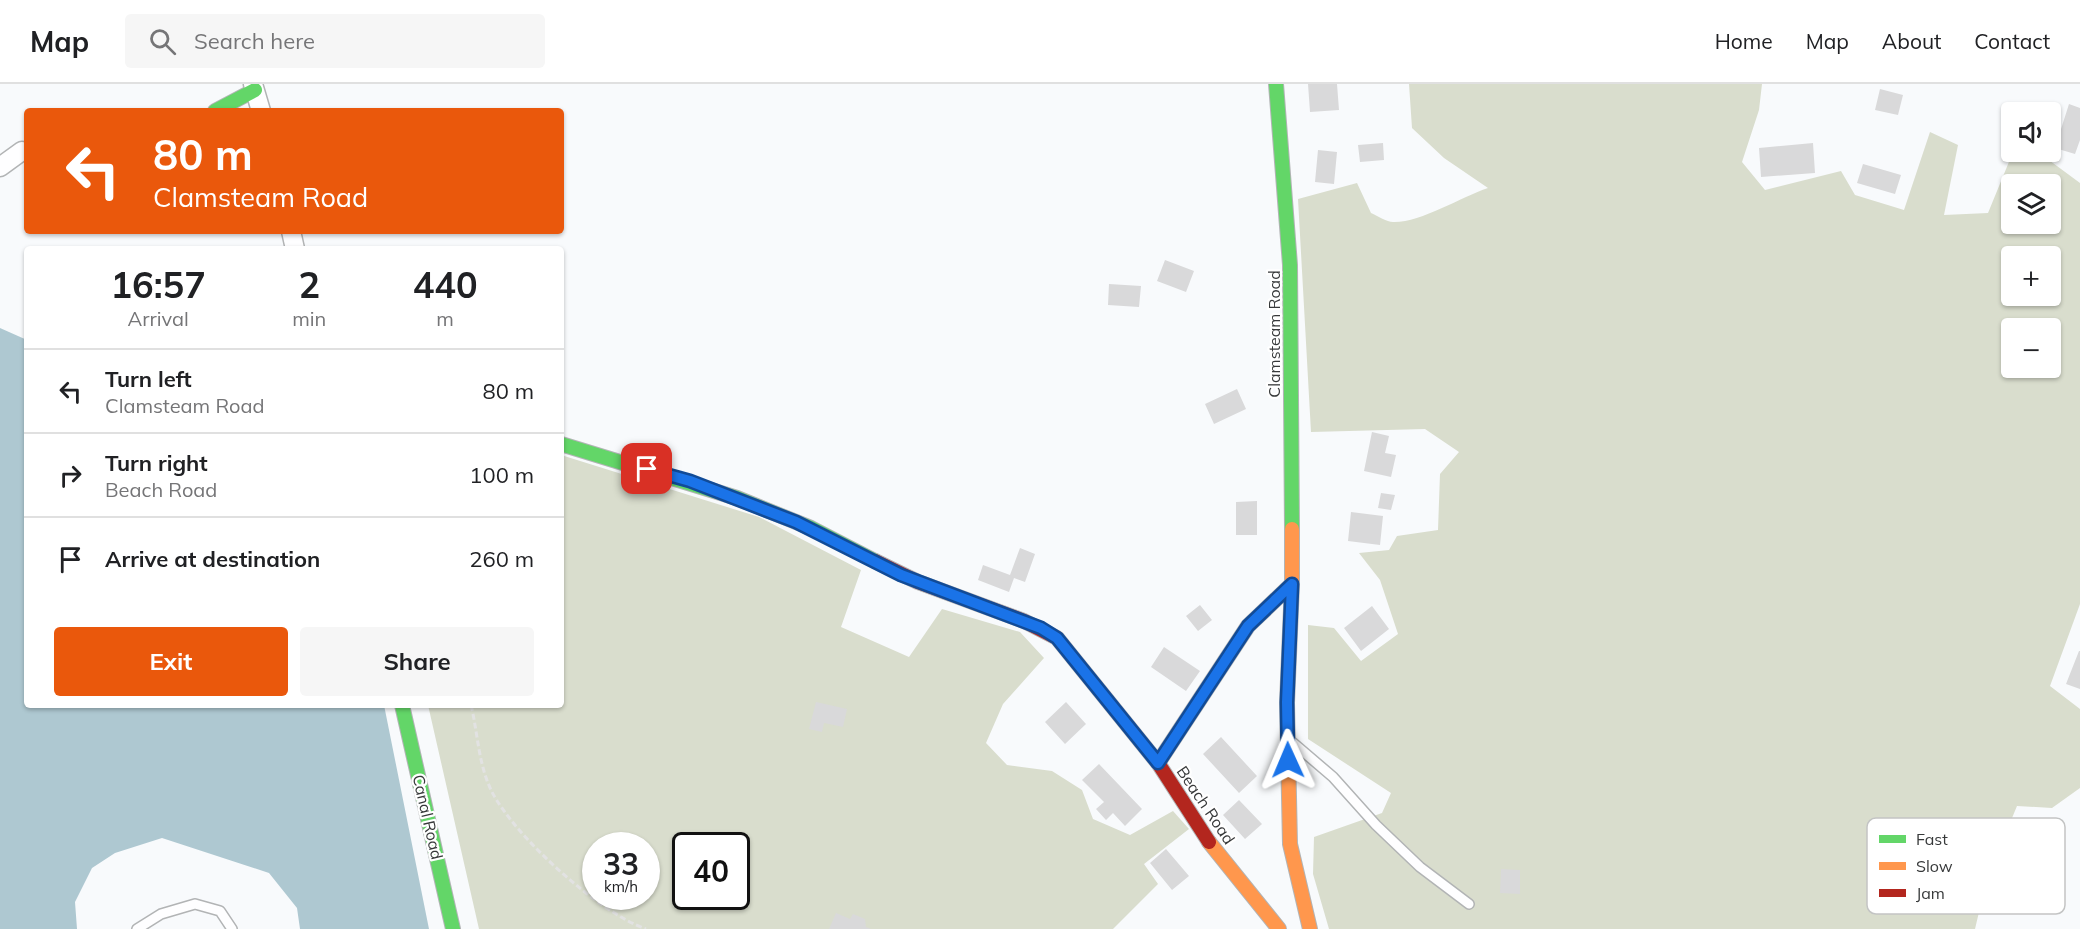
<!DOCTYPE html>
<html lang="en">
<head>
<meta charset="utf-8">
<style>
  body { margin:0; font-family:Mulish,sans-serif; background:#f6f6f6; color:#202124; height:100vh; display:flex; flex-direction:column; font-size:22px; white-space:nowrap }
  * { box-sizing:border-box; margin:0 }
  p { font-size:20px; color:#757577 }
  .icon { flex:none; width:33px; height:33px; fill:none; stroke:currentColor; stroke-width:2; stroke-linecap:round; stroke-linejoin:round }
  .map { position:relative; flex:1; overflow:hidden }
  .panel { position:absolute; left:24px; top:162px; width:540px; height:462px; display:flex; flex-direction:column; background:#fff; border-radius:6px; box-shadow:0 2px 4px #0004 }
  .panel>* { flex:none }
  .guide { position:absolute; left:24px; top:24px; width:540px; height:126px; border-radius:6px; box-shadow:0 2px 4px #0004; background:#ea580c; color:#fff; overflow:hidden }
  .buttons { position:absolute; left:2001px; top:18px; display:grid; gap:12px }
  .buttons a { display:grid; place-items:center; width:60px; height:60px; border-radius:6px; background:#fff; box-shadow:0 2px 4px #0004; font-size:30px }
  .speed { position:absolute; left:582px; top:748px; display:flex; gap:12px; font-size:30px; font-weight:700; text-align:center }
  .speed>* { display:grid; place-content:center; width:78px; height:78px; border-radius:50%; background:#fff; box-shadow:0 2px 4px #0004; line-height:1 }
  .speed small { font-size:15px; font-weight:400 }
  .speed .limit { border:3px solid #111; border-radius:9px; background:#fff; color:#111 }
  .pin { position:absolute; display:grid; place-items:center; width:51px; height:51px; color:#fff; margin:-26px; border-radius:12px; box-shadow:0 3px 9px #0006 }
  .me { position:absolute; width:66px; margin:-33px; rotate:359deg; stroke-linejoin:round; filter:drop-shadow(0 0 4px #0008) }
  .turn { display:flex; align-items:center; gap:21px; height:126px; padding:0 30px; font-size:27px }
  .turn .icon { width:78px; height:78px; stroke-width:2.5 }
  .turn b { display:block; font-size:42px; line-height:51px }
  .eta { display:flex; justify-content:space-evenly; align-items:center; height:102px; text-align:center }
  .eta b { font-size:36px; font-weight:700; line-height:42px }
  .primary-button { display:flex; gap:12px; margin-top:auto; padding:12px 30px }
  .primary-button a { flex:1; height:69px; border-radius:6px; background:#ea580c; color:#fff; font-size:24px; font-weight:700; line-height:69px; text-align:center }
  .primary-button a+a { background:#f6f6f6; color:#202124 }
  ul { padding:0; list-style:none }
  li { display:flex; align-items:center; gap:18px; height:84px; padding:0 30px; border-top:2px solid #e0e0e0 }
  li div { flex:1 }
  li b { display:block; font-size:22px }
  li em { font-style:normal }
  header { display:flex; align-items:center; gap:36px; box-sizing:border-box; height:84px; padding:0 30px; background:#fff; border-bottom:2px solid #e0e0e0 }
  header strong { font-size:28px }
  nav { display:flex; gap:33px; margin-inline-start:auto; font-size:21px }
  .search { width:420px; height:54px; background:#f6f6f6; display:flex; align-items:center; gap:15px; box-sizing:border-box; padding:0 21px; border-radius:6px; color:#757577; font-size:22px }
  .map>svg:first-child { display:block }
  .forest { fill:#d9ddcd; fill-rule:evenodd }
  .water { fill:#aec8d1 }
  .building { fill:#d9d9da }
  .lines { fill:none; stroke-linecap:round; stroke-linejoin:round }
  .lane-casing { stroke:#b2b4b5; stroke-width:12 }
  .street-casing { stroke:#b2b4b5; stroke-width:21 }
  .fast-casing { stroke:#b2b4b5; stroke-width:16 }
  .slow-casing { stroke:#b2b4b5; stroke-width:16 }
  .jam-casing { stroke:#b2b4b5; stroke-width:16 }
  .path { stroke:#e2e2e2; stroke-width:3; stroke-dasharray:6 3; stroke-linecap:butt }
  .lane { stroke:#fefeff; stroke-width:9 }
  .street { stroke:#fefeff; stroke-width:18 }
  .fast { stroke:#63d668; stroke-width:14 }
  .slow { stroke:#ff974d; stroke-width:14 }
  .jam { stroke:#b3261e; stroke-width:14 }
  .route-casing { stroke:#114b97; stroke-width:15 }
  .route { stroke:#1a73e8; stroke-width:10 }
  .labels { text-anchor:middle; dominant-baseline:central; stroke-width:4.5; stroke-linejoin:round; paint-order:stroke }
  .street-label { font-size:16px; fill:#37393a; stroke:#fff }
  .key { fill:#fff; stroke:#c3c4c4; stroke-width:1.5 }
  .key-label { font-size:16px; fill:#37393a }
</style>
</head>
<body>
<header>
<strong>Map</strong>
<div class="search"><svg class="icon" aria-label="search" viewBox="0 0 24 24"><circle cx="10" cy="10" r="6"/><path d="M15 15l6 6"/></svg>Search here</div>
<nav><a>Home</a><a>Map</a><a>About</a><a>Contact</a></nav>
</header>
<div class="map">
<svg width="2080" height="845" viewBox="0 0 2080 845">
  <rect width="100%" height="100%" fill="#f8fafc"/>
  <path class="forest" d="M1409,0H1762L1759,26L1742,78L1765,106L1841,87L1855,111L1904,126L1930,48L1958,61L1944,131L1988,129L2013,68H2038L2080,99V520L2050,602L2080,625V704L2052,724L2017,722L1987,794L1975,845H1329L1313,790L1314,753L1382,729L1391,709L1308,655V541L1334,544L1361,577L1398,550L1380,496L1359,469L1389,466L1397,452L1438,446L1440,390L1459,368L1425,345L1311,348L1298,115L1357,99L1371,129C1378,132 1387,138 1393,138C1420,139 1461,113 1488,104L1444,74L1412,44ZM2012,100H2050V140H2012ZM2012,172H2050V212H2012ZM2012,244H2050V284H2012Z
    M561,371L759,433L861,486L841,543L909,573L942,525L1020,548L1044,574L1003,620L986,659L1007,681L1052,687L1082,706L1093,735L1130,751L1173,727L1189,745L1144,780L1158,800L1113,845H479L428,621H561ZM596,762H646V813H596ZM686,762H736V813H686Z"/>
  <path class="water" d="M0,244L27,256V621H384L429,845H300L297,824L269,789L162,754L115,769L92,784L75,818L77,845H0Z"/>
  <path class="building" d="M1308,0H1337L1339,26L1310,28Z
    M1880,5L1903,11L1898,31L1875,26Z
    M2069,20L2080,24V56L2075,70L2055,64Z
    M1383,59L1384,76L1360,78L1358,61Z
    M1813,59L1815,89L1761,93L1759,64Z
    M1318,66L1337,68L1334,100L1315,98Z
    M1863,80L1901,91L1895,110L1857,99Z
    M1165,176L1194,187L1186,208L1157,197Z
    M1109,200L1141,202L1139,223L1108,221Z
    M1237,305L1246,325L1214,340L1205,320Z
    M1372,348L1389,352L1385,369L1396,371L1391,393L1364,387Z
    M1381,409L1395,411L1391,426L1378,424Z
    M1257,417V451H1236V418Z
    M1351,428L1383,432L1380,461L1348,457Z
    M1020,464L1035,470L1025,498L1014,494L1009,508L978,496L983,481L1010,491Z
    M1200,521L1212,536L1198,547L1186,532Z
    M1372,522L1389,545L1361,567L1344,544Z
    M1164,563L1200,587L1186,607L1151,583Z
    M2079,567H2080V605L2066,600Z
    M816,618L847,625L843,643L824,639L822,648L809,645Z
    M1066,618L1086,640L1065,660L1045,638Z
    M1221,653L1257,692L1239,709L1203,670Z
    M1099,680L1142,725L1125,742L1113,729L1106,736L1096,725L1104,718L1082,696Z
    M1239,716L1262,740L1245,755L1223,731Z
    M1166,765L1189,792L1172,806L1150,779Z
    M1501,785L1520,786V810L1500,809Z
    M836,829L850,835L853,830L865,835L866,843L871,845H829Z"/>
  <g class="lines">
    <g class="lane-casing">
      <path id="lane" d="M1292,658L1333,693L1376,741L1420,783L1469,820
        M137,845L161,830L195,820L220,827L232,845"/>
    </g>
    <g class="street-casing">
      <path id="street" d="M253,0L261,27
        M0,83L22,67L27,68
        M291,147L295,165"/>
    </g>
    <g class="fast-casing">
      <path id="fast" d="M1276,0L1290,181L1292,445
        M215,27L255,6
        M561,360L737,414L811,444L875,477
        M402,621L453,845"/>
    </g>
    <g class="slow-casing">
      <path id="slow" d="M1292,500L1287,619L1290,760L1310,845
        M1158,679L1248,542L1292,500V445
        M1209,758L1279,845"/>
    </g>
    <g class="jam-casing">
      <path id="jam" d="M875,477L918,498L1024,537L1057,554L1158,679L1209,758"/>
    </g>
    <path class="path" d="M471,621C478,650 478,678 491,706C513,751 599,829 646,845"/>
    <use href="#lane" class="lane"/>
    <use href="#street" class="street"/>
    <use href="#fast" class="fast"/>
    <use href="#slow" class="slow"/>
    <use href="#jam" class="jam"/>
  </g>
  <g class="lines">
    <g class="route-casing">
      <path id="route" d="M647,385L690,397L796,438L901,491L1041,544L1057,554L1158,679L1248,542L1292,500L1287,618L1288,676"/>
    </g>
    <use href="#route" class="route"/>
  </g>
  <g class="labels">
    <g class="street-label">
      <text transform="translate(1274 250) rotate(-90)">Clamsteam Road</text>
      <text transform="translate(1206 721) rotate(56)">Beach Road</text>
      <text transform="translate(428 733) rotate(77)">Canal Road</text>
    </g>
  </g>
  <rect x="1867" y="734" width="198" height="96" rx="9" class="key"/>
  <rect x="1879" y="751" width="27" height="8" fill="#63d668"/>
  <rect x="1879" y="778" width="27" height="8" fill="#ff974d"/>
  <rect x="1879" y="805" width="27" height="8" fill="#b3261e"/>
  <g class="key-label">
    <text x="1916" y="761">Fast</text>
    <text x="1916" y="788">Slow</text>
    <text x="1916" y="815">Jam</text>
  </g>
</svg>
<div class="buttons">
<a><svg class="icon" aria-label="sound" viewBox="0 0 24 24"><path d="M4 9h4l5-4v14l-5-4H4zM17 9q2 3 0 6"/></svg></a>
<a><svg class="icon" aria-label="layers" viewBox="0 0 24 24"><path d="M12 4l9 5-9 5-9-5zM3 14l9 5 9-5"/></svg></a>
<a>+</a>
<a>−</a>
</div>
<div class="speed"><div>33<small>km/h</small></div><div class="limit">40</div></div>
<div class="pin" style="left:647px;top:385px;background:#d93025"><svg class="icon" aria-label="arrive" viewBox="0 0 24 24"><path d="M6 21V4h12l-3 4 3 4H6"/></svg></div>
<svg class="me" style="left:1288px;top:676px" viewBox="-20 -20 40 40"><path d="M0-17L14 15 0 8-14 15z" fill="#1a73e8" stroke="#fff" stroke-width="4"/></svg>
<div class="guide">
<div class="turn"><svg class="icon" aria-label="left" viewBox="0 0 24 24"><path d="M17 20v-9H6M10 6l-5 5 5 5"/></svg><div><b>80 m</b>Clamsteam Road</div></div>
</div>
<section class="panel">
<div class="eta">
<div><b>16:57</b><p>Arrival</p></div>
<div><b>2</b><p>min</p></div>
<div><b>440</b><p>m</p></div>
</div>
<ul>
<li><svg class="icon" aria-label="left" viewBox="0 0 24 24"><path d="M17 20v-9H6M10 6l-5 5 5 5"/></svg><div><b>Turn left</b><p>Clamsteam Road</p></div><em>80 m</em></li>
<li><svg class="icon" aria-label="right" viewBox="0 0 24 24"><path d="M7 20v-9h11M14 6l5 5-5 5"/></svg><div><b>Turn right</b><p>Beach Road</p></div><em>100 m</em></li>
<li><svg class="icon" aria-label="arrive" viewBox="0 0 24 24"><path d="M6 21V4h12l-3 4 3 4H6"/></svg><div><b>Arrive at destination</b></div><em>260 m</em></li>
</ul>
<div class="primary-button"><a>Exit</a><a>Share</a></div>
</section>
</div>
</body>
</html>
